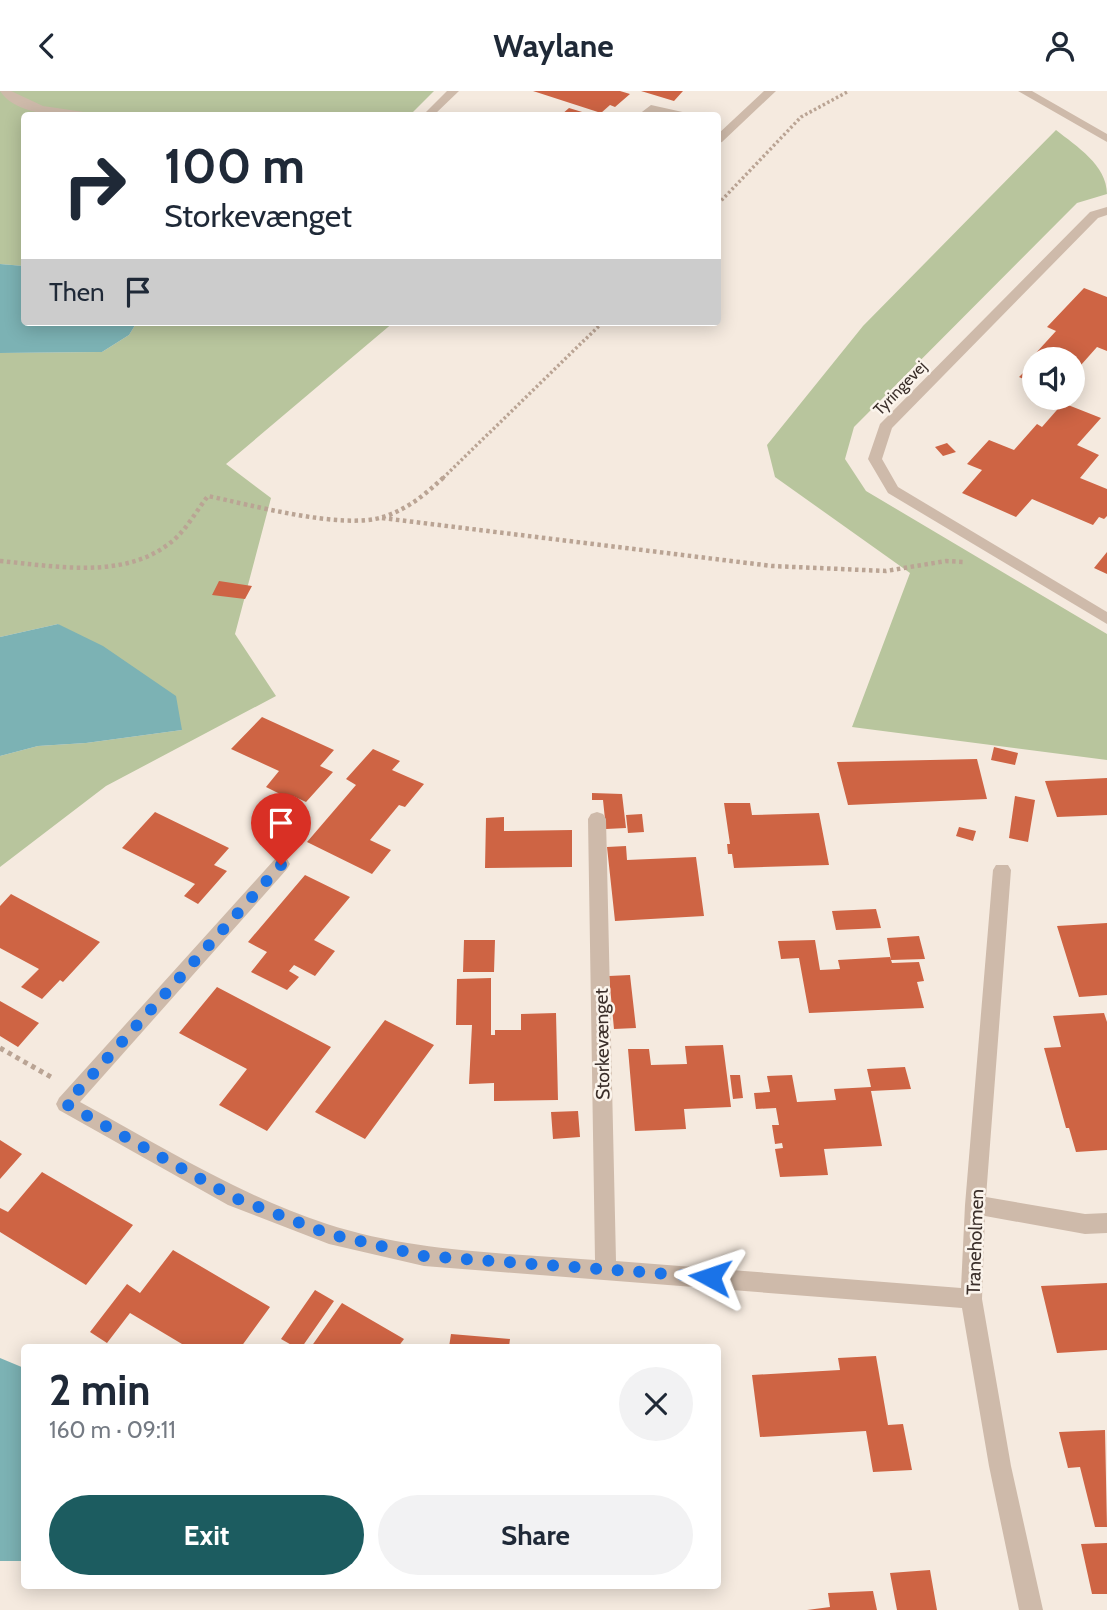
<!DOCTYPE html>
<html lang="en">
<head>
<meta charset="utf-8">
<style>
  body { margin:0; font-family:Cabin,sans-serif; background:#f2f2f3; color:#1f2937; height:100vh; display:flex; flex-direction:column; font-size:26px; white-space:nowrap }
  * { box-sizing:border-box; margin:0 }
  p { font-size:23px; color:#747a83 }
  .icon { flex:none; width:38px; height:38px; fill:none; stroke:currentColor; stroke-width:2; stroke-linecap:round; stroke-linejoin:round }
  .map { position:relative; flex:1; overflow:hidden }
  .drawer { position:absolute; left:21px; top:1253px; width:700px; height:245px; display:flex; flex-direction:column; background:#fff; border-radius:7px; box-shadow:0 4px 18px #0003 }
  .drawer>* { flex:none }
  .top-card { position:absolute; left:21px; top:21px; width:700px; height:214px; border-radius:7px; box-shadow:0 4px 18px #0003; background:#fff; color:#1f2937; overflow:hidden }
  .controls { position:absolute; left:1022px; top:256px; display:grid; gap:14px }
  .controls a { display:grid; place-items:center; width:63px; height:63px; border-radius:50%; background:#fff; box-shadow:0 4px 18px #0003; font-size:35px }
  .pin { position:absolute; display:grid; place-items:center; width:60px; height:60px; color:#fff; margin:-72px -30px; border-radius:50% 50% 50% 0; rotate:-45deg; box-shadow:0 0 7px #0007 }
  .pin .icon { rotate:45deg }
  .me { position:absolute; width:77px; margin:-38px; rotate:275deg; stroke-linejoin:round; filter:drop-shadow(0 0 5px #0008) }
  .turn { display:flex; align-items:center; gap:24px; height:147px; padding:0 28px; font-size:32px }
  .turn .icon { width:91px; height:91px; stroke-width:2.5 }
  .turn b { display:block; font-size:49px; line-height:60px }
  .then { display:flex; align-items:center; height:66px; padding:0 28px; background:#0003; gap:14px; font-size:26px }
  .round { display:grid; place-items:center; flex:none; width:74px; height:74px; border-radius:37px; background:#f2f2f3 }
  .overview { display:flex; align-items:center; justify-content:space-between; height:119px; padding:0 28px }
  h1 { font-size:42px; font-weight:800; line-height:52px }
  .action { display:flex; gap:14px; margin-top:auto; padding:14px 28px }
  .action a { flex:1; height:80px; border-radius:42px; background:#1c5c60; color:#fff; font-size:28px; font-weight:800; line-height:80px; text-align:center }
  .action a+a { background:#f2f2f3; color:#1f2937 }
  header { display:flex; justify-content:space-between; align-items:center; height:91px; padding:0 28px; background:#fff; font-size:32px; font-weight:800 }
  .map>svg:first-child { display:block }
  .green { fill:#b8c59d }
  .water { fill:#7cb2b4 }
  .building { fill:#ce6444 }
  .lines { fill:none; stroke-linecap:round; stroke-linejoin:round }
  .path-far2 { stroke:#baa494; stroke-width:3.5; stroke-dasharray:2.5 2.5; stroke-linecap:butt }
  .path-far1 { stroke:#baa494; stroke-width:4.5; stroke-dasharray:3.5 3.5; stroke-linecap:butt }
  .path { stroke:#baa494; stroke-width:5; stroke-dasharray:4.5 4.5; stroke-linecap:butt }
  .service { fill:#cebaaa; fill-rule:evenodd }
  .minor { fill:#cebaaa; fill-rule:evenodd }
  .route { stroke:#1a73e8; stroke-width:12; stroke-dasharray:0 21.6 }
  .labels { text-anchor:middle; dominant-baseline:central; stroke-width:5; stroke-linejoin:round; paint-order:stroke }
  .far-street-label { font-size:16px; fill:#3b2f2a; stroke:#fbf4ec }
  .street-label { font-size:19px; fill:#3b2f2a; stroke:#fbf4ec }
</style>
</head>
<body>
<header><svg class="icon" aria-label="back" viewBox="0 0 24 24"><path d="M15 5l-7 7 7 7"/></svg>Waylane<svg class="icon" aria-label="person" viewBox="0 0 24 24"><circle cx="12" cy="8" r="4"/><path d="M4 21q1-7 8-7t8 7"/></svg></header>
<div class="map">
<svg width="1107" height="1519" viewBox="0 0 1107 1519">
  <rect width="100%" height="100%" fill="#f5eadf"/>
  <path class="green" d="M0,0H434L410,24H24V175L0,173Z
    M1056,39C1076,55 1107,74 1107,103L1077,112L854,336L845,368L866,400L1107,543V669L852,636L910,482L775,386L767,354L863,235Z
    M137,231H394L226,373L271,407L235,543L276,605L106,695L0,776V665L38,655L86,652L182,639L58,533L0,546V262L102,261L129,244Z"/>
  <path class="water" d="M0,173L24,175V231H137L129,244L102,261L0,262Z
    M58,533L103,555L176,605L182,639L86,652L38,655L0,665V546Z
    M0,1267L24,1277V1470H0Z"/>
  <path class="building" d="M533,0H620L630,3L615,16L610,14L601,22Z
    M641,0H683L674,10Z
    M569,17L592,24H561Z
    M1084,197L1107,206V260L1097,256L1073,283V268H1037L1040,265L1035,263L1056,240L1047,236Z
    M1034,271V293L1019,286Z
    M1063,312L1101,327L1077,354L1099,364L1080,387L1107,398V425L1104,428L1099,426L1093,434L1032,408L1016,426L962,402L982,379L967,373L989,349L1014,359L1037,333L1042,336Z
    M947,352L956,361L943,365L935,356Z
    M1107,461V483L1094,477Z
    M219,490L252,495L245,508L212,504Z
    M262,626L334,659L320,675L333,681L306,711L293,705L290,708L266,696L279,680L231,658Z
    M994,656L1018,662L1015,674L991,669Z
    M373,658L400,670L392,679L424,693L405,716L399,714L370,749L391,759L372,783L307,751L356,694L346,688Z
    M977,668L987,708L848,714L837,671Z
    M1107,687V724L1057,726L1045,690Z
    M592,702L622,703L626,737L606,738L603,709H592Z
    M1015,705L1035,709L1028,751L1009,747Z
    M724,712H750L752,724L819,722L829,774L734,777L732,763H728L727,753H730Z
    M155,721L229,757L214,774L227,780L198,813L184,805L195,793L122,757Z
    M642,723L644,741L628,742L626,724Z
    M504,726V740L572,739V776L485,777L486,727Z
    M959,736L976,740L973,750L956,745Z
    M626,755L627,769L696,766L704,825L615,830L607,756Z
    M305,784L350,806L314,849L335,860L315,885L294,874L289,880L299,886L287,899L251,881L267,861L248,851Z
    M11,803L100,851L63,891L60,889L42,908L21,896L39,878L0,857V815Z
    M876,818L881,837L836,839L832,820Z
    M1107,832V904L1079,906L1057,835Z
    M919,845L925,868L891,869L887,847Z
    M464,849H495L494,881H463Z
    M815,849L820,879L840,878L838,869L890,866L892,872L919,871L924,890L917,891L924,917L809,922L799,867L781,868L778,850Z
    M630,884L636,937L614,938L609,885Z
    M491,887V944H495V939H521V923L556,922L558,1009L494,1010V992L469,993L472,934H456L457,888Z
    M217,896L331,956L267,1040L219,1014L247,978L179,942Z
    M0,910L39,932L18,956L0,945Z
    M1104,922L1107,931V1059L1076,1061L1069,1037H1066L1044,957L1061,956L1053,925Z
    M385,929L434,954L365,1048L315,1021Z
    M723,954L731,1016L684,1018L686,1038L635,1040L628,958H649L651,974L687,973L685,955Z
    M905,976L911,998L871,1000L882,1055L824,1058L828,1084L780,1086L775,1058L783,1057L782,1052L775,1053L772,1034H779L776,1017L756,1018L754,1002L770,1001L767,985L792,984L797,1011L836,1009L834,998L871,996L867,978Z
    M730,984H740L743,1007L733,1008Z
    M578,1020L580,1046L553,1048L551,1021Z
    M0,1049L22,1063L0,1088Z
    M42,1081L133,1134L86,1194L0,1141V1117L8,1121Z
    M173,1159L270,1216L241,1256H187L130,1222L107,1252L90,1241L127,1193L140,1202Z
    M1107,1192V1259L1057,1262L1041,1195Z
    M315,1199L334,1210L302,1256H295L281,1248Z
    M342,1212L404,1248L398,1256H311Z
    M451,1243L510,1248L509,1256H449Z
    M876,1265L888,1334L903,1333L912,1379L873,1381L866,1340L760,1346L752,1284L840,1279L838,1267Z
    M1105,1339L1107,1436H1095L1080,1376L1068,1377L1059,1341Z
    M1107,1452V1503H1092L1081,1453Z
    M930,1479L937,1519H897L890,1482Z
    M873,1500L877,1519H807L830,1516L828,1502Z"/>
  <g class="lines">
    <path class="path-far2" d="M718,113L801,26L849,0
      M443,387L603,231"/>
    <path class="path-far1" d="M382,427L772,475L886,480L946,470L964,471
      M0,470C55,475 123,489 170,452C186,440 196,420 208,405C251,414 342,439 383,426C408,418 426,403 445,385"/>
    <path class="path" d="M0,957L51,986"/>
    <path class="service" d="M764,0H776L722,51L718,52V43Z
      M651,14L687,22L689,24H670L653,21L649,24H638Z"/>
    <path class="minor" d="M0,0H11L43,15L84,21L90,24C63,26 16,25 0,0Z
      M447,0H459L434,24H423Z
      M1018,0H1032L1107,43V51Z
      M1107,116V124L1098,127L892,337L882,368L898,396L1107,521V533L888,402L868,368L880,333L1090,121Z
      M597,721L603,723L606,728L616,1170L961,1197L965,1114L993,779L996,774H1008L1011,779L986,1106L1085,1123L1107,1122V1142L1085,1143L985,1125L982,1208L1011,1375L1043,1519H1019L989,1375L962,1217L424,1175L329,1153L228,1114L59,1019L56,1013L59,1007L275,768H287L290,773L287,778L80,1011C161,1055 239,1104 327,1133C413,1161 506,1162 595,1169L588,728L591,723Z"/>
  </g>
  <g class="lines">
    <path class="route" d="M281,774L66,1013L235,1107L329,1143L424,1165L710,1186"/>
  </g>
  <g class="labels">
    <g class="far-street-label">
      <text transform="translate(900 297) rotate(-46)">Tyringevej</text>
    </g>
    <g class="street-label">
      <text transform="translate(602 953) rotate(-91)">Storkevænget</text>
      <text transform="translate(975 1151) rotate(-88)">Traneholmen</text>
    </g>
  </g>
</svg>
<div class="controls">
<a><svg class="icon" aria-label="sound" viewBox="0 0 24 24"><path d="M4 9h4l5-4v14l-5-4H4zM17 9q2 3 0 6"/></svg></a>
</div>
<div class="pin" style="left:281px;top:774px;background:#d93025"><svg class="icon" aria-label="arrive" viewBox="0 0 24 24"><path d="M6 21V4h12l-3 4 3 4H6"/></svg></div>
<svg class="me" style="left:710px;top:1186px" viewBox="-20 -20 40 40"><path d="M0-17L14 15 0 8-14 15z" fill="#1a73e8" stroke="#fff" stroke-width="4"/></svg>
<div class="top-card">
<div class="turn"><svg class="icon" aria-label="right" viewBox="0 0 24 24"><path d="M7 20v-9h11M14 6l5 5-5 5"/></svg><div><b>100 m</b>Storkevænget</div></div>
<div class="then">Then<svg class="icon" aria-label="arrive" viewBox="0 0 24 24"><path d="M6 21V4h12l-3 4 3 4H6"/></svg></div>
</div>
<section class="drawer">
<div class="overview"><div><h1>2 min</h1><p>160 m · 09:11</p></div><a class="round"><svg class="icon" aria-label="close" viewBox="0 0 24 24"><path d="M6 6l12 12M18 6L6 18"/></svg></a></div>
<div class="action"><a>Exit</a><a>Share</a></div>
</section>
</div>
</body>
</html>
